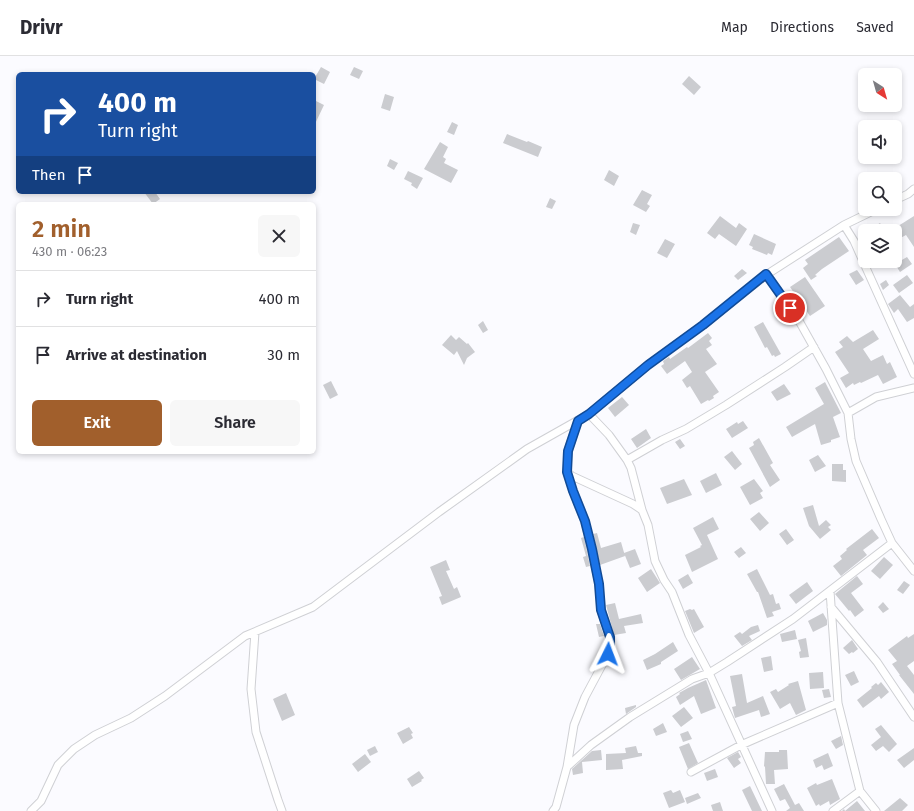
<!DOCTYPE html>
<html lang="en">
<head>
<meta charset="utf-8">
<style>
  body { margin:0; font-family:"Fira Sans",sans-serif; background:#f7f7f7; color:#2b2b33; height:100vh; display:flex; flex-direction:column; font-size:15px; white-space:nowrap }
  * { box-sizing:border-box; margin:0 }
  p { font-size:13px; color:#7c7c81 }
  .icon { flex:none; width:22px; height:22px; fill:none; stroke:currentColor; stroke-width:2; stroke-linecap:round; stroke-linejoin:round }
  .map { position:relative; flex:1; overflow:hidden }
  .side { position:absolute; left:16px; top:146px; width:300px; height:252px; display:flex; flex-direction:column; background:#fff; border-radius:6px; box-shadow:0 2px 6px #0003 }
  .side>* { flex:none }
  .top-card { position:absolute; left:16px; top:16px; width:300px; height:122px; border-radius:6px; box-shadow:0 2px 6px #0003; background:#1a4fa0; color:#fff; overflow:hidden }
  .needle { width:26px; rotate:143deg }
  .tools { position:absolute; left:858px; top:12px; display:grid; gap:8px }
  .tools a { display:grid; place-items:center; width:44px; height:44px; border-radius:6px; background:#fff; box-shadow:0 2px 6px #0003; font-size:20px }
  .pin { position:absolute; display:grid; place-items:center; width:34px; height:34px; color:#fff; margin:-17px; border:2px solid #fff; border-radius:50%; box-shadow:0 1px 4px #0007 }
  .me { position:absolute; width:44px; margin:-22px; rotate:3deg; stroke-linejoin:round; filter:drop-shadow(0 0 3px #0008) }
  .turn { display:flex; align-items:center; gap:14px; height:84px; padding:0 16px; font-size:18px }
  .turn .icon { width:52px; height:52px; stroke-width:2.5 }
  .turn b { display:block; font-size:28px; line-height:34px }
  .then { display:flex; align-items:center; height:38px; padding:0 16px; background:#0003; gap:8px; font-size:15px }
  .round { display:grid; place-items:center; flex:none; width:42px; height:42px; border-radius:6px; background:#f7f7f7 }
  .headline { display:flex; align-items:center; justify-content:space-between; height:68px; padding:0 16px }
  h1 { font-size:24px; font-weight:600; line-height:30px; color:#a15f2c }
  .cta { display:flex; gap:8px; margin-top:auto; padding:8px 16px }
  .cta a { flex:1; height:46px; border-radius:6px; background:#a15f2c; color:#fff; font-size:16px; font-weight:600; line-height:46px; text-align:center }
  .cta a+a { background:#f7f7f7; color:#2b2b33 }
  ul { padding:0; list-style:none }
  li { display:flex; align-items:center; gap:12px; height:56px; padding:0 16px; border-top:1px solid #e1e1e2 }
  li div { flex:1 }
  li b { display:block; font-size:15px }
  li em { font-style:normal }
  header { display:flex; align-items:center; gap:24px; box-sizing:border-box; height:56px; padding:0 20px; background:#fff; border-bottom:1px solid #e1e1e2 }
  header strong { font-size:19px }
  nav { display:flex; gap:22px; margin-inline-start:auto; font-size:14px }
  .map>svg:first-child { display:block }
  .building { fill:#cbccd0 }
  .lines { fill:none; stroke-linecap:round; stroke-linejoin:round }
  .minor-casing { stroke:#cfd0d4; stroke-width:9 }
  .minor { stroke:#fff; stroke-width:7 }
  .route-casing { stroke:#114b97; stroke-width:10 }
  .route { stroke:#1a73e8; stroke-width:7 }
</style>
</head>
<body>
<header>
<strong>Drivr</strong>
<nav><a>Map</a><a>Directions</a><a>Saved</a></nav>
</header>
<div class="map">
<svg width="914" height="755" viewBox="0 0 914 755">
  <rect width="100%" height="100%" fill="#fbfbff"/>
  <path class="building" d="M321,11L330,16L324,28L314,23Z
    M354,11L363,15L359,23L350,19Z
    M689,20L701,31L694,39L682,28Z
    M385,38L394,41L390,55L381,52Z
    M314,44L324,49L314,70Z
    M452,66L458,69L454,79L447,76Z
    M507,78L527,86L528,85L542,91L538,101L503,87Z
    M440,86L448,91L443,101L446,103L444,107L458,114L451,127L424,113Z
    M390,103L398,107L394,114L387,110Z
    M609,114L619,120L614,130L604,124Z
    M408,115L423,122L417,133L411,129L412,127L404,123Z
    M642,134L652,139L647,148L650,150L646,156L633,149Z
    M144,136H155L160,143L153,148Z
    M550,142L556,145L552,153L546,151Z
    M720,160L736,172L739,167L747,173L736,190L719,178L715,183L707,177Z
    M914,160V191L906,179L895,185V172Z
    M633,167L640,169L636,179L630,176Z
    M880,167L885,175H868Z
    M754,178L776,188L772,199L768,197L767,199L752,193L753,191L749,189Z
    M839,181L849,195L822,213L815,219L817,220L811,224L803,212L808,208L805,204Z
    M665,183L675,188L667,202L657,197Z
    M907,201L912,208L900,216L895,208Z
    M742,213L747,217L738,224L734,220Z
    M857,214L864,224L856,229L849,218Z
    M907,219L913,227L899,237L893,229Z
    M805,221L825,250L810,260L790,231Z
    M886,224L889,229L883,234L880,228Z
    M900,239L910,251L914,248V262L907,266L898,253L894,257L888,248Z
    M483,265L488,274L483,277L478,269Z
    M763,266L781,298L775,301L774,299L772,300L767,291L765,292L754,271Z
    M873,274L879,283L863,293L871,305L883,299L887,308L890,306L897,321L883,328L878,319L861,327L860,326L854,329L853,327L846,332L840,322L849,317L835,296L843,291L839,286L847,280L853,286Z
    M708,277L712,282L709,285L712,289L706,293L717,308L705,316L719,336L713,340L714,342L709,345L708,344L701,348L690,330L687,332L682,324L692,316L685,305L667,318L661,310L664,308L663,305L669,301L670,303L687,291L688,292Z
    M451,279L456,284L459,281L467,288L468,287L475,296L467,302L464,309L457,295L454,299L442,289Z
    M331,325L338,339L330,343L323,329Z
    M825,326L841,357L833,361L840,381L831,384V386L821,389L815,368L792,381L786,371L824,348L815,332Z
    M784,328L791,338L777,345L771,336Z
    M622,341L629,349L615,361L608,352Z
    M743,365L748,372L732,382L726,373L737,366L738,368Z
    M646,373L651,382L637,392L631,383Z
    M759,382L773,407L770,409L780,424L770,431L749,392L754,389L753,386Z
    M680,383L685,390L680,393L675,386Z
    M732,395L742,408L735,414L724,401Z
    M818,399L826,410L815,416L809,404Z
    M832,408H843V414H846V426L832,425Z
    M716,417L722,429L706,437L700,425Z
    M684,423L692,439L667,448L660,432Z
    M754,423L763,435L760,437L763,442L750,449L740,431Z
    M813,449L819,470L826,464L831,469L828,471L831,474L820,483L809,470L803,452Z
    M759,456L769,467L760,475L750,463Z
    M713,461L719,473L707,479L718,503L692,516L685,499L701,491L700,490L702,489L693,472Z
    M786,473L794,484L787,489L779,478Z
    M872,473L879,482L863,494L867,499L841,520L833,510L842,503L840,500L847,494L846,493Z
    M597,477L601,492L621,486L625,500L600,509L593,478Z
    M584,481L590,510L586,511L583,501L586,500L581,482Z
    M741,491L746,497L739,502L734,496Z
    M635,493L641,508L630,512L624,497Z
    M884,501L893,509L880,523L871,515Z
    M446,504L450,514L446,515L454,533L457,531L461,541L442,549L439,541L442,540L430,511Z
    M651,513L660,527L647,536L638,522Z
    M757,513L770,539L773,538L776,548L779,547L781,553L772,556L774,560L767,562L758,536H757L747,518Z
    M688,518L693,527L683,533L678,524Z
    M857,520L863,528L851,537L864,554L855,561L850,554L849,555L835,538Z
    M904,525L910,529L903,538L897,534Z
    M807,526L813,535L796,548L789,539Z
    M883,546L889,553L883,557L878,551Z
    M615,547L619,563L641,558L643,567L624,570L626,577L614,579L606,549Z
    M690,553L692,554L694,553L704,571L694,577L685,555Z
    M823,557L827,564V569L813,576L808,565Z
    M596,568H600L604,580L599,581Z
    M758,569L760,575L749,580L752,584L742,590L734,580L740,576L742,578L751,571Z
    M795,574L797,583L782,586L780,578Z
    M914,578V605L907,610L914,619V638L899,619H900L892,608L897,605L888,594L907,580L908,582Z
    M806,582L809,601L800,602L799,596L801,595L798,584Z
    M852,584L858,593L853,597L852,596L849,598L843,592Z
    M673,586L678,595L661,606V608L647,614L643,604L655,598Z
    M771,600L773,614L764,616L761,602Z
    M692,601L700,613L681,624L674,613Z
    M854,615L859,626L851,630L845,619Z
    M823,616L824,632L810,633L809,617Z
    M742,618L747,647L763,640L770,658L761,661L759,654L735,662L732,651L736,650L730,620Z
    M706,624L716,652L701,658L694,640L680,649L676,641L680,638L679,637L688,632Z
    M798,625L806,654L796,659L790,647L780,653L770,636L776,633L778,636L789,629L788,628Z
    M881,626L889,636L881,643L879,640L863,652L857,644L872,632L871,631L876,627L878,629Z
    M829,633L831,641L824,642L822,634Z
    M286,637L295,659L282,665L273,643Z
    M636,649V651L626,658L625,652Z
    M684,651L693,662L681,671L672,660Z
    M663,667L667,676L656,680L653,673Z
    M881,669L897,688L889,696L883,690L876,695L871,689L881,681L875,673Z
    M409,671L413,677L411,678L413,682L403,688L397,677Z
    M688,675L692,683L683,686L680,678Z
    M841,680L843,689L836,693L831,685Z
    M689,687L698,707L688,713L679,691Z
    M375,690L378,696L370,700L367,694Z
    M636,690L638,697H642V700L622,704L623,713L606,714V698L626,697L625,692Z
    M914,692V704L904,712L897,704Z
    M601,694L602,704L582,706L583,717L573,719L572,713L592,695Z
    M779,694H787L788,713L774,714L775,728H766L765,711L764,710L765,696H779Z
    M738,696L741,701L738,703L741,707L734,712L727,702Z
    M828,697L833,710L824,714L822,709L816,712L813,704Z
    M365,698L371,706L358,716L352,708Z
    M715,713L718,721L707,725L704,717Z
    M419,715L424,722L421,724L422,725L412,731L407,723Z
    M832,723L840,743L830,749L829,745L820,750L819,748L816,750L807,732L816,727L817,729Z
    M784,728L795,749L799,747L804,755H786L790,752L785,743L780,745L774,733Z
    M750,730L762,755H752L742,734Z
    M671,734L673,737L680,734L685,746L669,752L663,737Z
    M698,737L701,742L687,748L685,742Z
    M900,742L908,749L902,755H884Z
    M857,745L865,755H842L844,753L845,755Z
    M720,746L723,755H713L711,749Z"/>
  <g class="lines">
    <g class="minor-casing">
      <path id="minor" d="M895,144L908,138L914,133
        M844,169L854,185L862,203L914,318
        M766,219L798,263L826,313L848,357L851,383L856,405L881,463L892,487L914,515
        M848,357L876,341L914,332
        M589,358L609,379L627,404L631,412L642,454
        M578,365L568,395L567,416L572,420L633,448L642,454L648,469L655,505L664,524L672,536L689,579L709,617L772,755
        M627,404L662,384L686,373L726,349L785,311L814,291
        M567,416L573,435L585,465L599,528L601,554L610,581V590L608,598L585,641L574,669L567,711
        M830,535L838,647L860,735L876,755
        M831,551L877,606L914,661
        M255,576L251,633L256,676L278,744L282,755
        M691,716L741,689L838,647
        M31,755L41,745L58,709L74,693L95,679L131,662L165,640L245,580L313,551L439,456L527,393L589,358L648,309L703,269L766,219L844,169L877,153
        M553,755L556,751L567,711L591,689L630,661L692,623L709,617L727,606L793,563L892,487
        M833,755L860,735"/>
    </g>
    <use href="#minor" class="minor"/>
  </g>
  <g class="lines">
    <g class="route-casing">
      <path id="route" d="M608,598L610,590V581L601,554L599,528L592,493L585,465L573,435L567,416L568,395L578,365L589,358L648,309L703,269L766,218L790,252"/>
    </g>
    <use href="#route" class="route"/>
  </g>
</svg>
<div class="tools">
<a><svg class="needle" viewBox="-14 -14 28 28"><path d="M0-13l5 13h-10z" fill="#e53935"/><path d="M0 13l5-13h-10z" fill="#7c7c81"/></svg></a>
<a><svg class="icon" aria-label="sound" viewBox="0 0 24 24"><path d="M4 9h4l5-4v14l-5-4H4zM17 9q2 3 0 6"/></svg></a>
<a><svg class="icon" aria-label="search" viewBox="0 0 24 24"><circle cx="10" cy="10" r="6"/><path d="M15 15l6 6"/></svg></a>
<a><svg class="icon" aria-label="layers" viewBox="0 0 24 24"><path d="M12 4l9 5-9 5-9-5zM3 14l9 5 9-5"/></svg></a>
</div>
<div class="pin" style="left:790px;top:252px;background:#d93025"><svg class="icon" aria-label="arrive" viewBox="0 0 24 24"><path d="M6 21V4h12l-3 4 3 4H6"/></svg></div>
<svg class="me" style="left:608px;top:598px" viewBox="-20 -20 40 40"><path d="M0-17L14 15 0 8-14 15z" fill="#1a73e8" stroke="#fff" stroke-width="4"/></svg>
<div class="top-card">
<div class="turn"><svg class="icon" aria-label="right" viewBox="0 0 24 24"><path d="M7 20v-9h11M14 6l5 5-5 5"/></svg><div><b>400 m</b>Turn right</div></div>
<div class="then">Then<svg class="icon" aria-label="arrive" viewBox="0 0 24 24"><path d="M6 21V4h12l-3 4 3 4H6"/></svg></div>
</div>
<section class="side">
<div class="headline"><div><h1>2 min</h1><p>430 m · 06:23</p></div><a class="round"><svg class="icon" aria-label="close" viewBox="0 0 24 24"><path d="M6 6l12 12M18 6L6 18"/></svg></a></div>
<ul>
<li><svg class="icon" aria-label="right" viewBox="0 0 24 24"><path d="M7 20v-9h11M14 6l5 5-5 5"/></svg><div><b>Turn right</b></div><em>400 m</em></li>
<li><svg class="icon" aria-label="arrive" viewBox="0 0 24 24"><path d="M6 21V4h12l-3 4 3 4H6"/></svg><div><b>Arrive at destination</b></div><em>30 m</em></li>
</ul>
<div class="cta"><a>Exit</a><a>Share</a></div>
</section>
</div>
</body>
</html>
